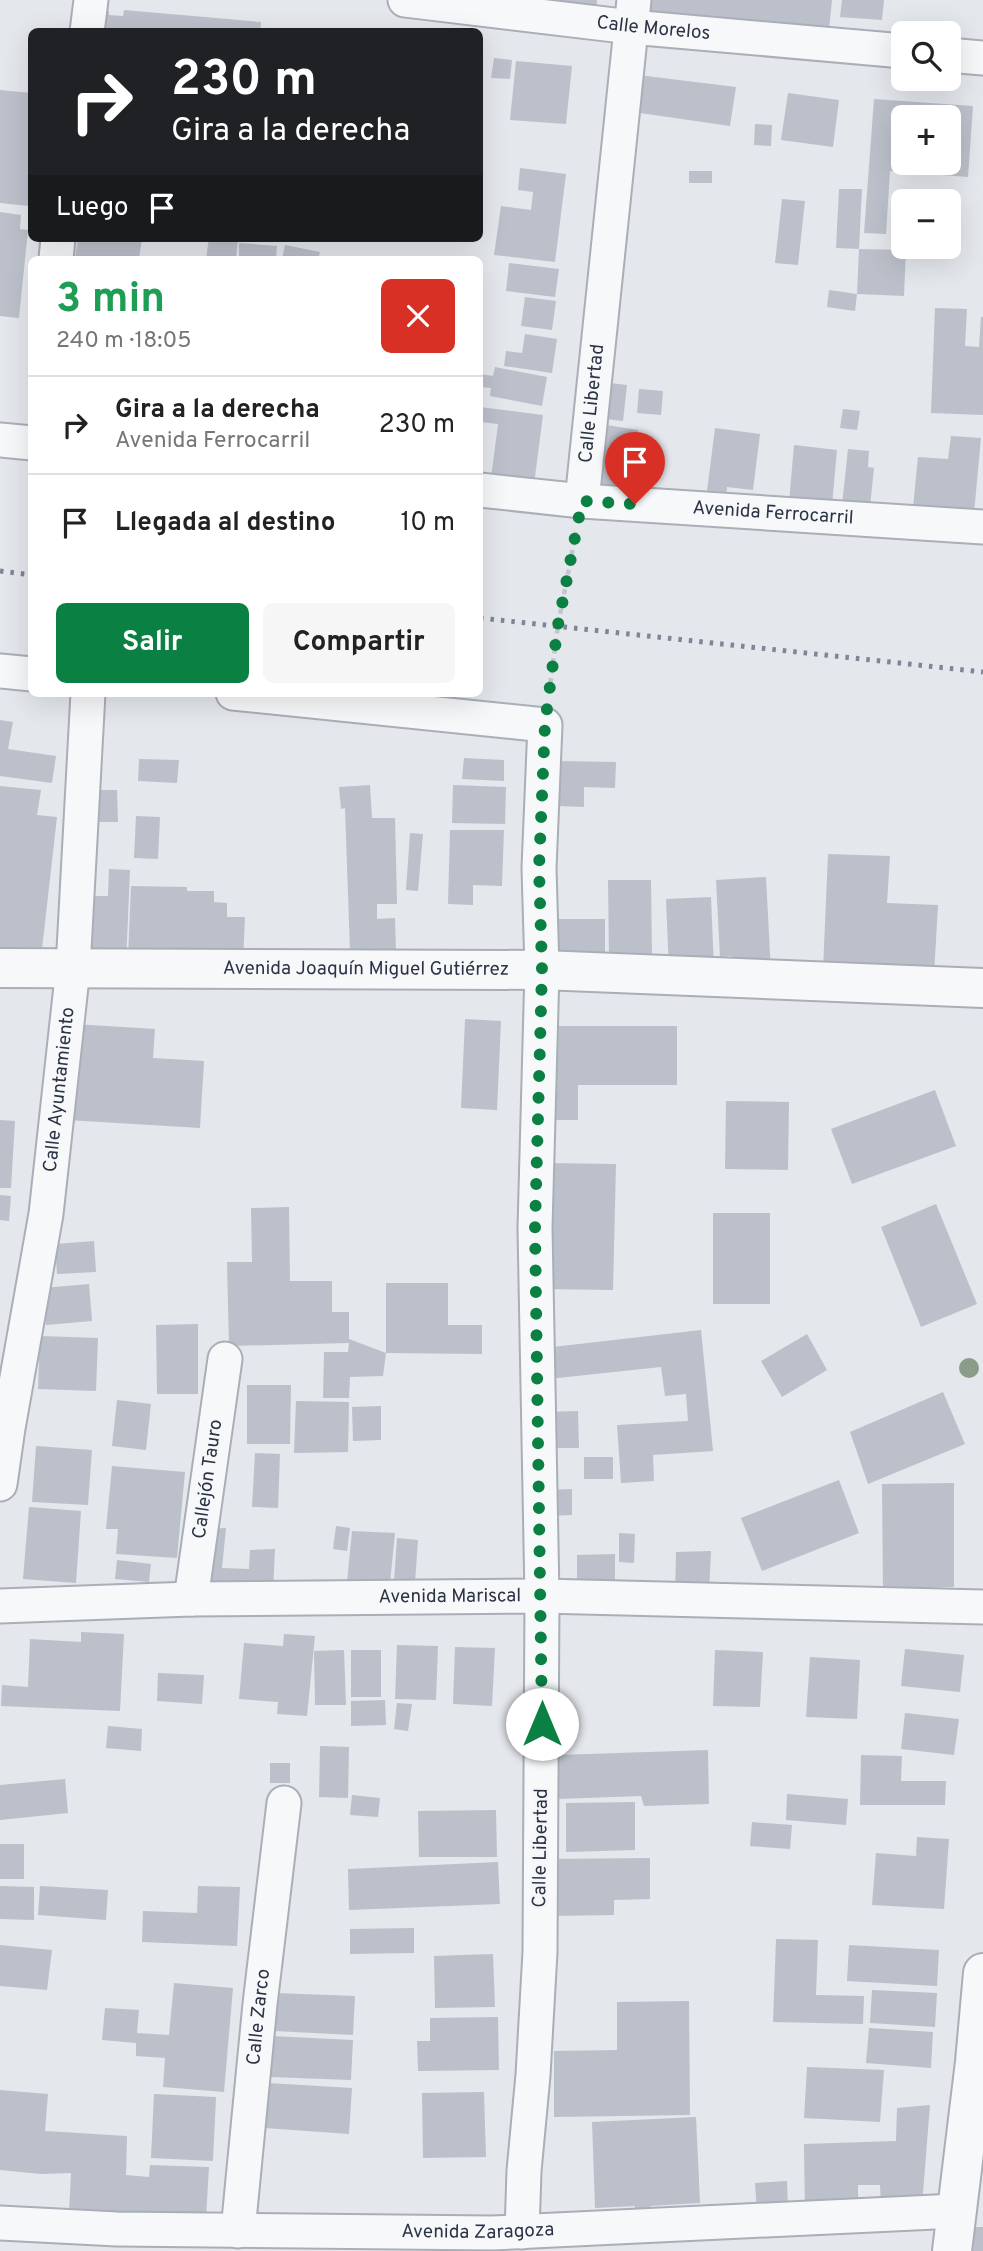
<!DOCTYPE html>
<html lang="es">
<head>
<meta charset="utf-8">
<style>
  body { margin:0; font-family:Overpass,sans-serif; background:#f6f6f6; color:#222; height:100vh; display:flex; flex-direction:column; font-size:26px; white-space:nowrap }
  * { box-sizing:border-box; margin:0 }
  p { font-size:23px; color:#767676 }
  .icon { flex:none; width:38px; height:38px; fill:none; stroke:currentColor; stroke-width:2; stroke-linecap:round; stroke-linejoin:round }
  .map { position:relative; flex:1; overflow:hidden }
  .details { position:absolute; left:28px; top:256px; width:455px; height:441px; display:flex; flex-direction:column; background:#fff; border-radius:10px; box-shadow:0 7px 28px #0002 }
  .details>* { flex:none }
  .top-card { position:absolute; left:28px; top:28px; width:455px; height:214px; border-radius:10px; box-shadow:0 7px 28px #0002; background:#202124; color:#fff; overflow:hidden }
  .fabs { position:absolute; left:891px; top:21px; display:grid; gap:14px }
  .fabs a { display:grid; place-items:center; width:70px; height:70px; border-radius:10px; background:#fff; box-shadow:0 7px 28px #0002; font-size:35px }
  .pin { position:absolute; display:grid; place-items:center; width:60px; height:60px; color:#fff; margin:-72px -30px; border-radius:50% 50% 50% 0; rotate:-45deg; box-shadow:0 0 7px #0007 }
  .pin .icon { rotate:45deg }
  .me { position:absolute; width:77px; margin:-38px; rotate:0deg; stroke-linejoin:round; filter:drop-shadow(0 0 5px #0008) }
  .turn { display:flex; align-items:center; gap:24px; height:147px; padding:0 28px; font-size:32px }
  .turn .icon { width:91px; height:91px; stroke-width:2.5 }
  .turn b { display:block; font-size:49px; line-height:60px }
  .then { display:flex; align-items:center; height:66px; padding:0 28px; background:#0003; gap:14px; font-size:26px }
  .round { display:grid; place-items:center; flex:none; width:74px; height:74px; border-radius:10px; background:#f6f6f6 }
  .overview { display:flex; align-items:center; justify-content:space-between; height:119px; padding:0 28px }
  h1 { font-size:42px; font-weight:700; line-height:52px; color:#1e9e55 }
  .primary-button { display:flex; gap:14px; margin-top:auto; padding:14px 28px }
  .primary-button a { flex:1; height:80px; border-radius:10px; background:#0b8043; color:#fff; font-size:28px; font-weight:700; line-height:80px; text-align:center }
  .primary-button a+a { background:#f6f6f6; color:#222 }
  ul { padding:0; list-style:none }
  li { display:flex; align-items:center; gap:21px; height:98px; padding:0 28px; border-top:2px solid #e0e0e0 }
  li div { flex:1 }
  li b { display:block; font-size:26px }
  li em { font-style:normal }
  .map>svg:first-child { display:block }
  .building { fill:#bbc0ca; fill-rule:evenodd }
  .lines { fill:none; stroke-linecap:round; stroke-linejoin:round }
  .minor-casing { stroke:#a9aeb7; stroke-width:37 }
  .tertiary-casing { stroke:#a9aeb7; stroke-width:42 }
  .path { stroke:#c2c5cb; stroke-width:4.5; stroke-dasharray:5 5; stroke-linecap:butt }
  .minor { stroke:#f7f8fa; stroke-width:33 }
  .tertiary { stroke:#f7f8fa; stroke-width:38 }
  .rail { stroke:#7d8696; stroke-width:5; stroke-dasharray:3.5 7; stroke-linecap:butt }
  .tree { fill:#899d89 }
  .route { stroke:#0b8043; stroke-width:12; stroke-dasharray:0 21.6 }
  .labels { text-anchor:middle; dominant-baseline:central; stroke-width:6; stroke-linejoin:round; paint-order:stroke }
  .street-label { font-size:19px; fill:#2b3445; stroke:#f4f6f9 }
</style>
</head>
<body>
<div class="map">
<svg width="983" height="2251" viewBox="0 0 983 2251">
  <rect width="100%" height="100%" fill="#e4e7ec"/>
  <path class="building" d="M494,0H597L596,14Z
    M646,0H832L828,40L644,27Z
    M842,0H884L882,20L840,17Z
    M96,9L109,11V15L123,16L124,10L261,22L260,32H94Z
    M494,58L512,60L510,79L491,78Z
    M516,61L572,66L566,124L510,120Z
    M638,75L736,87L730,126L633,112Z
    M0,90L32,93V186L29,206L0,203Z
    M788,93L839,100L833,147L781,140Z
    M874,99L973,106L968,177L890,171L886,234L864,233ZM903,117H948V163H903Z
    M755,124L772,125L771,146L754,145Z
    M520,168L566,174L555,262L494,255L501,206L531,210L533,192L518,190Z
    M689,171H712V183H689Z
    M839,189H862L859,249L836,248Z
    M782,199L805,201L798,265L775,263Z
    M0,212L21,215L20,229L28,230L19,318L0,316Z
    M78,238H142L139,259H75Z
    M209,238L238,239L236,259H206Z
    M239,243L277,246L276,259H239Z
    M285,245L320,252L318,259H282Z
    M859,249L906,250L904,296L857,294Z
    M509,263L559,269L555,297L506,291Z
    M829,290L857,294L855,311L827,307Z
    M525,297L556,301L552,330L521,326Z
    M935,308L967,309L965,346L979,347L981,317H983V415L931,413Z
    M525,334L557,339L552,373L504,366L506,351L522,353Z
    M495,367L547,377L542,406L490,396L491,388L480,387V374L493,376Z
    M602,382L627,385L623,421L598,418Z
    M639,389L663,391L661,415L637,413Z
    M480,407L543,415L533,492L490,486L498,424L480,422Z
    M843,409L860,411L857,430L840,428Z
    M600,424L638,430L637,442L658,445L655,469L639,467L635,489L591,482Z
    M715,428L760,434L753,490L727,487L726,501L706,499Z
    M951,436L981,438L973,524L912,518L918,457L948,459Z
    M794,445L837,450L832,506L789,502Z
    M848,449L869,451L868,467L874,468L870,507L842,505Z
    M0,720L13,722L8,749L56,756L52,783L0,776Z
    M464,758L504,760V781L462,779Z
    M139,759L179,760L177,783L138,781Z
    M558,761L616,762L615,788L584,787V807L557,806Z
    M370,785L372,818H395L397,904H377V919L395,918L396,951L350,952L345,808L341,809L339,787Z
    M453,785L506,787L505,824L452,823Z
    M0,786L41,790L37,815L57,817L41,958L0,954Z
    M87,790H117L118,822H87Z
    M136,816L160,817L158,859L134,858Z
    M450,830H504L502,886L473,885V905L448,904Z
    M410,833L423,834L418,891L406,890Z
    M828,854L890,856L887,903L938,905L934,975L823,970Z
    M109,869L130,870L126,964L77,962L80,896H108Z
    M766,877L771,973L734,975L732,956L720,957L716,880Z
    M608,880H651L652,959L609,960Z
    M131,886L187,887V891H214V902L227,903V917H245L243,963L128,958Z
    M711,897L714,969L669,971L666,899Z
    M556,919H605V965H556Z
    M465,1019L501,1021L497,1110L461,1108Z
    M74,1024L155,1029L153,1058L204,1061L200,1128L67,1120Z
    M546,1026H677V1085H578V1120H546Z
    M935,1090L956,1146L852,1184L831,1129Z
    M726,1101L789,1102L788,1170L725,1169Z
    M0,1120L15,1121L11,1188H0Z
    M543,1163L616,1164L613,1290L541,1289Z
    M0,1195L11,1196L9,1221L0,1220Z
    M936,1204L977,1304L921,1327L881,1227Z
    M289,1207L290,1281H332V1312H349V1339L386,1353V1283H448V1325H482V1354L386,1353L383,1376L350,1377L349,1398H323L324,1352H348L349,1343L229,1346L227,1262H252L251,1208Z
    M713,1213H770V1304H713Z
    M94,1241L96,1272L57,1274L55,1244Z
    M89,1284L92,1321L46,1325L43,1288Z
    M198,1324V1394H157L156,1325Z
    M701,1330L713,1451L653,1455L654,1481L621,1483L617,1425L688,1421L686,1394L665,1396L661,1367L548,1379L544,1348Z
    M807,1334L827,1370L782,1397L761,1361Z
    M40,1336L98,1338L96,1391L38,1389Z
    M247,1385H291L290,1444H247Z
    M943,1392L965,1444L868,1484L850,1432Z
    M117,1400L151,1404L146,1450L112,1446Z
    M296,1401L349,1402L348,1452L294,1453Z
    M381,1406V1440L353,1441L352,1407Z
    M578,1411L579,1448H545L544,1412Z
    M36,1446L92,1450L88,1505L32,1502Z
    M255,1453L280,1454L278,1508L252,1507Z
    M584,1457H613V1479H584Z
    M112,1466L185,1472L177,1558L116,1554L118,1529H106Z
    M839,1480L859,1533L762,1571L741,1518Z
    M954,1483V1587L883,1589L882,1484Z
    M572,1489V1515L545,1516L544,1490Z
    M29,1507L81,1511L76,1583L23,1579Z
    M336,1526L350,1528L347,1551L333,1549Z
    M226,1528L222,1568L249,1569L250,1550L275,1549L273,1591L199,1592L205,1529Z
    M352,1531L395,1533L390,1583L347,1582Z
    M619,1533L635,1534L634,1563L619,1562Z
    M397,1538L418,1540L415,1583L394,1581Z
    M711,1551L709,1595L675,1596L676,1552Z
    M615,1554V1593H577V1555Z
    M117,1560L151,1564L149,1582L115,1579Z
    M81,1632L124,1634L120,1711L1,1706L2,1685L28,1687L30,1639L81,1642Z
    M284,1634L315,1636L307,1716L277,1714L278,1702L239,1699L244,1643L283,1646Z
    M397,1645L438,1646L436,1700L395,1699Z
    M455,1647L495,1648L492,1706L453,1704Z
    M905,1649L964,1655L960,1692L901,1686Z
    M344,1650L346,1705H315L314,1651Z
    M351,1650H381V1697H351Z
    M715,1650L763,1652L760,1707L713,1706Z
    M810,1657L860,1660L857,1719L806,1717Z
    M158,1673L204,1675L202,1704L157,1701Z
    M385,1700L386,1725L351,1726V1701Z
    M397,1703L412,1704L408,1731L394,1729Z
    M905,1713L959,1719L954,1755L901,1749Z
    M108,1726L142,1729L141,1751L106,1748Z
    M320,1746L349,1747L348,1798L319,1797Z
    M708,1750L709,1804L644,1806L641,1796L558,1799V1755Z
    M861,1755L902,1756L901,1781H946L945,1805H860Z
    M270,1763H290V1783H270Z
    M65,1779L68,1813L0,1820V1785Z
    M787,1794L848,1799L846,1825L786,1820Z
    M352,1795L380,1798L378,1817L350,1815Z
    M635,1802V1850L566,1852V1803Z
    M496,1810L497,1857H419L418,1811Z
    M752,1822L792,1825L790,1849L750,1846Z
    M917,1837L949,1839L944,1909L872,1905L876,1853L916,1856Z
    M0,1844H24V1879H0Z
    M650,1858V1899L614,1900V1915L551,1916L550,1859Z
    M498,1862L500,1904L349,1910L348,1869Z
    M0,1886L34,1887V1920L0,1919Z
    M40,1886L108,1890L106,1920L38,1915Z
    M198,1886L240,1887L237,1946L142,1942L143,1911L197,1913Z
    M414,1928V1953L350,1954V1929Z
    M776,1939L818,1940L816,1995L864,1996L863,2024L773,2022Z
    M0,1945L52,1950L47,1990L0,1986Z
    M849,1945L939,1950L937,1986L847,1981Z
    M493,1954L495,2007L435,2008L434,1956Z
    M174,1983L233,1988L224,2092L163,2087L165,2058L136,2056V2043L102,2040L105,2008L139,2010L137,2033L169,2035Z
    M872,1990L937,1993L935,2027L870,2023Z
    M276,1993L355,1996L353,2035L274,2031Z
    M689,2001L690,2115L554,2117V2051L617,2050V2002Z
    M498,2017L499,2070L418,2071L417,2041H430V2018Z
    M869,2028L933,2032L931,2068L866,2063Z
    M271,2036L353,2040L351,2080L270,2077Z
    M807,2067L884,2070L880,2122L804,2118Z
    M268,2083L352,2088L349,2134L265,2128Z
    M0,2090L48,2094L45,2131L127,2136L126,2175L149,2177L150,2165L209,2167L206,2218L69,2212L71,2173L41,2174L0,2170Z
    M484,2092L486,2157L423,2158L422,2093Z
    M154,2094L216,2097L213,2161L151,2158Z
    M930,2105L922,2205L881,2208L880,2185H858V2211L805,2213L804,2144L896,2141L897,2108Z
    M696,2117L700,2203L650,2206L651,2215L635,2216V2206L595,2208L592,2122Z
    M787,2181L788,2210L757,2212L755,2183Z
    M971,2227H983V2251H969Z"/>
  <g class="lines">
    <g class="minor-casing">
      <g id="minor">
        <path id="s1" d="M405,0L631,27L903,51"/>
        <path d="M87,32L91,0"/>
        <path d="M948,55L983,58"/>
        <path d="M56,259L58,238"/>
        <path d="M0,440L32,443"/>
        <path id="s2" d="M480,490L582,501L983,527"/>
        <path id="s3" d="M582,501L634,0"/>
        <path d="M0,671L32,674"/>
        <path d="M233,693L545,725L539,868L542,970L535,1228L542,1596L540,1952L533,2075L524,2171L522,2232"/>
        <path id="s4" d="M0,1484L8,1428L46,1214L73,968L88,693"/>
        <path id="s5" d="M191,1599L225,1359"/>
        <path id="s6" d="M0,1606L191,1599L542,1596L983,1607"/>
        <path id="s7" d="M0,2223L117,2229L492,2233L956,2211"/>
        <path id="s8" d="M238,2231L260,2004L284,1803"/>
      </g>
    </g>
    <g class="tertiary-casing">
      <g id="tertiary">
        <path id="s9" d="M0,968L542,970L983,988"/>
        <path d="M952,2251L975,2062L983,1973"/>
      </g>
    </g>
    <path class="path" d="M549,693L558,625L576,532"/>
    <use href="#minor" class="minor"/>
    <use href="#tertiary" class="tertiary"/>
    <path class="rail" d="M0,571L32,575
      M480,618L983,672"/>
  </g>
  <circle class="tree" cx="969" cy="1368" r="10"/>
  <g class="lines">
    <path class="route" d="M542,1724L535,1228L542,970L539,868L545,724L558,625L582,501L635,504"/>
  </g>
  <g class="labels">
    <g class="street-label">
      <text stroke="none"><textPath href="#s1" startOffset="250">Calle Morelos</textPath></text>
      <text stroke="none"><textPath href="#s3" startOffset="98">Calle Libertad</textPath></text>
      <text stroke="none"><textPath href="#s2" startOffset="294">Avenida Ferrocarril</textPath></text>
      <text stroke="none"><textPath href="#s9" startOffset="366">Avenida Joaquín Miguel Gutiérrez</textPath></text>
      <text stroke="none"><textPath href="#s4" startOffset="399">Calle Ayuntamiento</textPath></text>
      <text stroke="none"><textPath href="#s5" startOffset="121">Callejón Tauro</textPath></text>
      <text stroke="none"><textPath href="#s6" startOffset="450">Avenida Mariscal</textPath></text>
      <text transform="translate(541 1848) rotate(-89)">Calle Libertad</text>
      <text stroke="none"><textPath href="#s8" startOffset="215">Calle Zarco</textPath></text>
      <text stroke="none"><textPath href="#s7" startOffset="478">Avenida Zaragoza</textPath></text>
    </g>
  </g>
</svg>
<div class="fabs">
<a><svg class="icon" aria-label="search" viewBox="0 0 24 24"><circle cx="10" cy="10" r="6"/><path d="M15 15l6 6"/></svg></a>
<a>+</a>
<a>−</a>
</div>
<div class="pin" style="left:635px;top:504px;background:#d93025"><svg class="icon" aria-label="arrive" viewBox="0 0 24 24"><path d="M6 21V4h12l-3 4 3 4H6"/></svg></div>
<svg class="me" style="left:542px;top:1724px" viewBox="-20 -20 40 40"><circle r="19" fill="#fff"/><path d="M0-13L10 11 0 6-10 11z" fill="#0b8043"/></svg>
<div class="top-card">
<div class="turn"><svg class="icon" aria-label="right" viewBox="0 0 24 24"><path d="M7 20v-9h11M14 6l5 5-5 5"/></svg><div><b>230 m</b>Gira a la derecha</div></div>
<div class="then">Luego<svg class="icon" aria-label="arrive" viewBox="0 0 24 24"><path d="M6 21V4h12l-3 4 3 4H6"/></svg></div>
</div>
<section class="details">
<div class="overview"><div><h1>3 min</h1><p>240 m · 18:05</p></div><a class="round" style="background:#d93025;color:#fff"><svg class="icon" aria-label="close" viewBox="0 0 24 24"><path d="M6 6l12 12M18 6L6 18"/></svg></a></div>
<ul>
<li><svg class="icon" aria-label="right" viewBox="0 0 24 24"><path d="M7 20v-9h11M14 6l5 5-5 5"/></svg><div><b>Gira a la derecha</b><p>Avenida Ferrocarril</p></div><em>230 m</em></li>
<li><svg class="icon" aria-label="arrive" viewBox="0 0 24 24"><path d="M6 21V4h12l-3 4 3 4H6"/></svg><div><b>Llegada al destino</b></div><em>10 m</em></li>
</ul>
<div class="primary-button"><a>Salir</a><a>Compartir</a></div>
</section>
</div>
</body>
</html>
